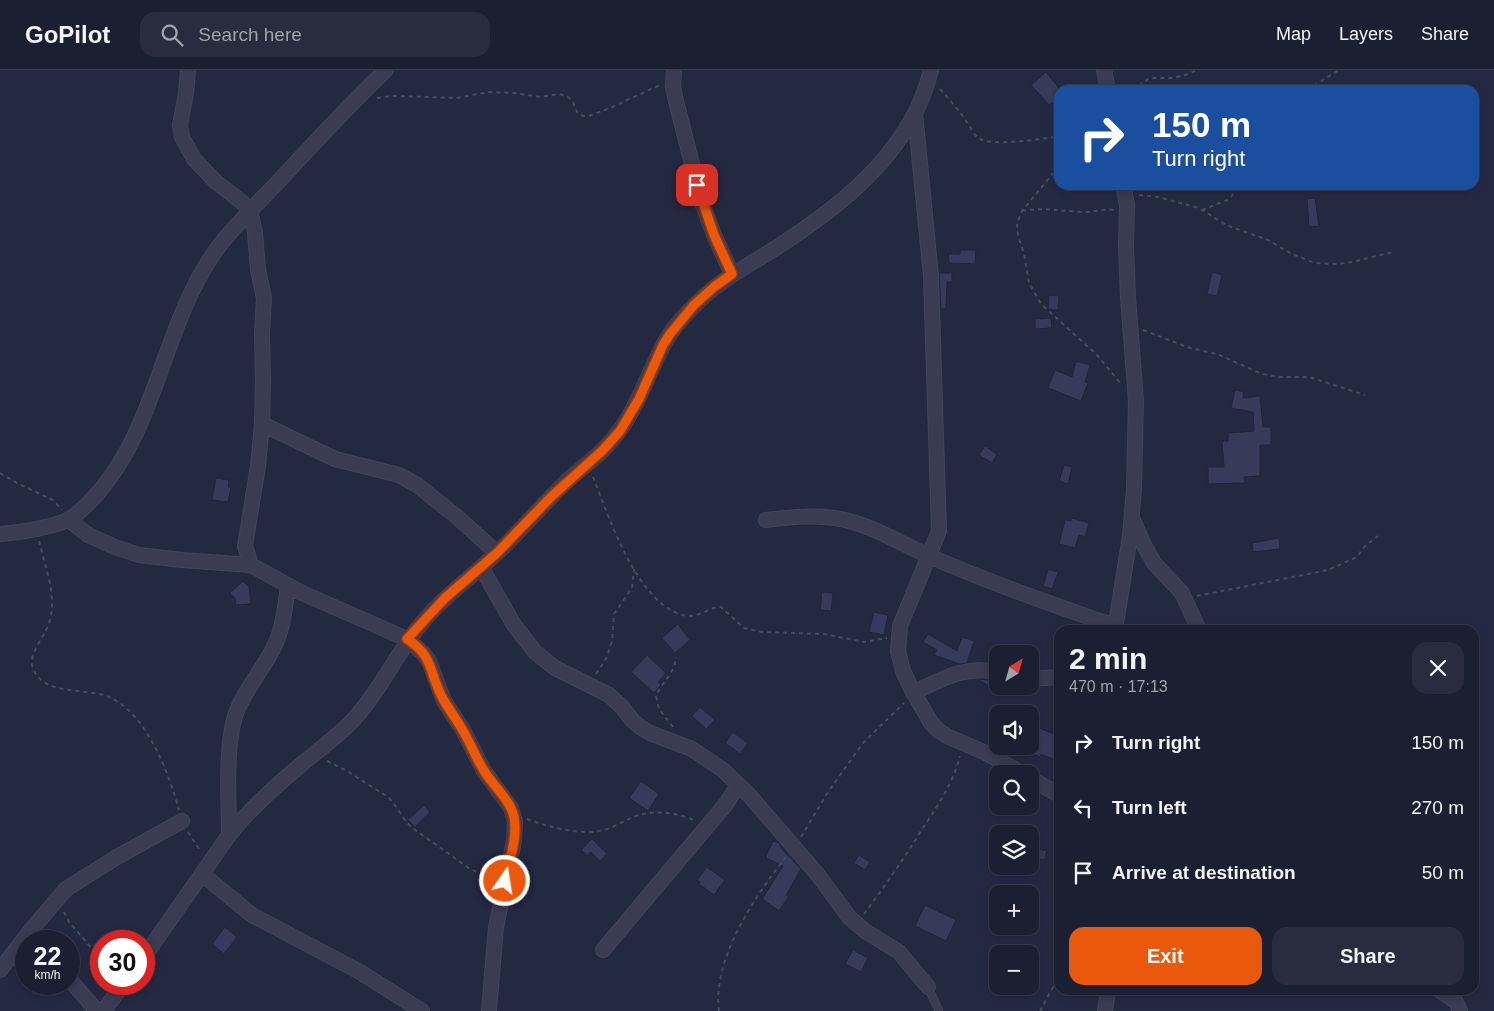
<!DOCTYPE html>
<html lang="en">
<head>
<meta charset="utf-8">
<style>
  body { margin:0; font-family:Arial,sans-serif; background:#282c3e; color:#f1f3f6; height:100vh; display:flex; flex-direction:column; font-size:19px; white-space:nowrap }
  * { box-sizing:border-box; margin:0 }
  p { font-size:16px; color:#a0a2ac }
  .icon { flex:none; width:28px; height:28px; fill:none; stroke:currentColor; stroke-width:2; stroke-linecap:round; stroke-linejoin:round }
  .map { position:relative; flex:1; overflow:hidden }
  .drawer { position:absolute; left:1054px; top:555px; width:425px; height:370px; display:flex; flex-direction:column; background:#1b1f32; border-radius:15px; box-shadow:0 2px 8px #0003,0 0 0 1px #393d4d }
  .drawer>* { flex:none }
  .hud { position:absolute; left:1054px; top:15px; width:425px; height:105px; border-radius:15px; box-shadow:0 2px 8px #0003,0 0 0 1px #393d4d; background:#1a4fa0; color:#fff; overflow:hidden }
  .needle { width:32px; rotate:37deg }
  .fabs { position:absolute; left:989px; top:575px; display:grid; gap:10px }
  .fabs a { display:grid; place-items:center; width:50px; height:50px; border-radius:10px; background:#1b1f32; box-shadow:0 2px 8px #0003,0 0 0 1px #393d4d; font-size:25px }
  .speed { position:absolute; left:15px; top:860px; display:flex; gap:10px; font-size:25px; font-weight:700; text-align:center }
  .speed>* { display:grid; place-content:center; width:65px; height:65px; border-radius:50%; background:#1b1f32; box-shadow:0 2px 8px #0003,0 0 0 1px #393d4d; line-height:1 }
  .speed small { font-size:12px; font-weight:400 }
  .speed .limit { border:8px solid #d22; background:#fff; color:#111 }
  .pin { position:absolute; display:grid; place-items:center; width:42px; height:42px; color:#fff; margin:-21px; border-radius:10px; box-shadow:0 2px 8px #0006 }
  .me { position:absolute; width:55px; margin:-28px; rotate:13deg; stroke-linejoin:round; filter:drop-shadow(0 0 4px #0008) }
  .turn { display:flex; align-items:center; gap:18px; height:105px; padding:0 15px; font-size:22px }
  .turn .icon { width:65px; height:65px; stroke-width:2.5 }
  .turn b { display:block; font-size:35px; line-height:42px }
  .round { display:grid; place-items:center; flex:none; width:52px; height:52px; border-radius:15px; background:#282c3e }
  .head { display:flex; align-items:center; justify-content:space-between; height:85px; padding:0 15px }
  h1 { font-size:30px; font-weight:700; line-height:38px }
  .button { display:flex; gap:10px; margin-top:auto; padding:10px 15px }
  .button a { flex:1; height:58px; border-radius:15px; background:#ea580c; color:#fff; font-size:20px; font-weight:700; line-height:58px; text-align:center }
  .button a+a { background:#282c3e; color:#f1f3f6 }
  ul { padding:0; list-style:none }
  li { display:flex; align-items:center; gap:15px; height:65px; padding:0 15px }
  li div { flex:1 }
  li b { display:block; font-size:19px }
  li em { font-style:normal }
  header { display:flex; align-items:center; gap:30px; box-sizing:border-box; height:70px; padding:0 25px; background:#1b1f32; border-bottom:1px solid #393d4d }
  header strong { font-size:24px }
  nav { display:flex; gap:28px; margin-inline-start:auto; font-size:18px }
  .search { width:350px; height:45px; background:#282c3e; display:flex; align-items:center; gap:12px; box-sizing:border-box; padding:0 18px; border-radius:15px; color:#a0a2ac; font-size:19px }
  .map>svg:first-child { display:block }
  .building { fill:#363b59; stroke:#202339 }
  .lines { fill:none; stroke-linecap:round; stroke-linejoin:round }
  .service-casing { stroke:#43455b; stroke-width:9 }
  .minor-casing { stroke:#43455b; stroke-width:16 }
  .path { stroke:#40515b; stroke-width:2; stroke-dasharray:4 4; stroke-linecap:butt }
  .service { stroke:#393c52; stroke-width:7 }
  .minor { stroke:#393c52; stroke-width:14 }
  .route-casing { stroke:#983908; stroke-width:12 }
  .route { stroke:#ea580c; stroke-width:9 }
</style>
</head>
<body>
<header>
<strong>GoPilot</strong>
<div class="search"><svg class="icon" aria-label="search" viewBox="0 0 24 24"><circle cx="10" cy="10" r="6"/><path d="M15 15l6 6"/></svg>Search here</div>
<nav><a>Map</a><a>Layers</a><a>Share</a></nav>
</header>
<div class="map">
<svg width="1494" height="941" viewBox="0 0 1494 941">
  <rect width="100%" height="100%" fill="#242942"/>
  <path class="building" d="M1046,2L1059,18V28L1049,35L1031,15Z
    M1315,128L1319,156L1309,157L1307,129Z
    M960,180H976L975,194L949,193L948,184H960Z
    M1212,202L1222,205L1217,226L1207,224Z
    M939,203H952V212H947L946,239H941Z
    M1049,225L1059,226L1058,240L1048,239Z
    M1051,248L1052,258L1035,259V249Z
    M1076,291L1090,295L1085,312L1088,313L1081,331L1048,318L1055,300L1072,307Z
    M1235,320L1244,322L1243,328L1260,326L1263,357H1271V375H1260V406L1244,407L1245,413L1208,414V397H1224L1222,371H1228V363L1254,361L1253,342L1231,338Z
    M985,376L997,384L992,393L979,385Z
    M1064,395L1072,397L1068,414L1059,411Z
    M216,408L229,410L228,417H231L228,432L212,430Z
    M1072,448L1089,453L1085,467L1079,465L1075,478L1059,474L1065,450L1071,451Z
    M1279,468L1280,479L1253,482L1252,473Z
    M1048,499L1058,502L1052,519L1043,516Z
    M243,511L249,517L251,534L236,535L235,528L230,523Z
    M822,522L833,523L831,541L820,540Z
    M874,542L888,545L884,565L869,562Z
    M678,554L690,570L675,583L662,568Z
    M928,564L957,581L962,567L974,571L967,593L960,594L934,585L937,580L923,572Z
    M998,579V593L990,592Z
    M647,585L666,603L658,612L661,615L654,623L631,602Z
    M978,609L998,611V621L978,610Z
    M700,637L715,650L706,659L692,646Z
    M1034,656L1059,666V692L1041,684L1040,687L1030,683V665Z
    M733,662L748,673L740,684L725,673Z
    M641,711L659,724L648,741L629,728Z
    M424,735L430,742L415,757L408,750Z
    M592,769L607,784L600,791L591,782L588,786L581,780Z
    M773,771L779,773L781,778L801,799L786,825L789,826L779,841L762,829L783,796L766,788L767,784Z
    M1037,778L1047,781L1044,790L1034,787Z
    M859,785L870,792L865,800L854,793Z
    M707,797L725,810L714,825L699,814L700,812L697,810Z
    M925,835L956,850L946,871L915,856Z
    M225,857L237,867L224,884L212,874Z
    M853,880L868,888L861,902L845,894Z"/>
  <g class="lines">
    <g class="service-casing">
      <path id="service" d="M928,917L939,941"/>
    </g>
    <g class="minor-casing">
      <path id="minor" d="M188,0L186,23L180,55L182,67L194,89L216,112L243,133L250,141L255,162L258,200L264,228L262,264L263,311L262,354L258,396L245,476L251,495
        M674,0L673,17L676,31L702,133L714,165L732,204
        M1104,0L1108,20
        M915,43L931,206L939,461L900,556L898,581L903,601L911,618L931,653L939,661L949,667L986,683L1023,704
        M262,354L335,389L399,405L417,415L456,446L497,483
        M1132,448L1144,475L1154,493L1182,523L1199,560
        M69,450L88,465L115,477L139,485L182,490L251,495L300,522L407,569L423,583L429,591L444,631L463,660L484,701L511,738L515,751L514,771L496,857L489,941
        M766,450C792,447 819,444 845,450C875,457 902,474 929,486C990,513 1053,535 1115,556
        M0,464C17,463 55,457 70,449C81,442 89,433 98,423C159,353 163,251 219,176C237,153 258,133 278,112C313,74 348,36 386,0
        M481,497L514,555L535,582L555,598L609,625L622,637L632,650L640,657L650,663L692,679L723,700L749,725L794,777L818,805L849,847L865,861L899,882L928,917
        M1115,560L1130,466L1134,419L1136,331L1128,227L1126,176L1127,135L1123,115
        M1030,609L1059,607
        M913,623C942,609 965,595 998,602
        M1030,708L1059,725
        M229,765C229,730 225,680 235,646C243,622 261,602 273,579C283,560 285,538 288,516
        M202,804L252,845L360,902L422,941
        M603,880L726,734L738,715
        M144,887L229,765C249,740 272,719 297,698C316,682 336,668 353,650C382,619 398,579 427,547C448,523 474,505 497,483C521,461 541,436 564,414C576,402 591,392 604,379C636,346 643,313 664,274C671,260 682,248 693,237C720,208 756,192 788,170C850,129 913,76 931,0
        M0,900L31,860L66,819L117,787L182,751
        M69,909L97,941
        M1439,920L1456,932L1460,941
        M103,941L124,914
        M1105,941L1108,920"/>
    </g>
    <path class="path" d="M940,19C948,28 957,38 965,49C969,55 973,63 978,68C989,77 1044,69 1059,66
      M1132,20L1150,8H1173L1189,4L1197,0
      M1307,20L1339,0
      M377,28L394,26L457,28L489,22L515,23L541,27L559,24L568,27L572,30L577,42L583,46H589L610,38L660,15
      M1059,96L1022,141L1017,153L1018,166L1024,183L1029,213L1041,234L1097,285L1121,314
      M1139,125L1158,127L1199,138L1226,155L1268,170L1292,184L1315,193L1336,194L1352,192L1393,182
      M1202,140L1230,129L1238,115
      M1022,141C1043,137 1061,141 1082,142C1093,143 1103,138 1114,140
      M1143,260L1190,278L1217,284L1262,304L1280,307H1309L1365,325
      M0,403L17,413L53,430L62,440
      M593,407C609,447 639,540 688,546C700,547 709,537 721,537L744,558L762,562L824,564L864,572L887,568
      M39,471C45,497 58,527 49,553C45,567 27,584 33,599C46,629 91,615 115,630C149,650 169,704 179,740
      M1197,526L1328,500L1357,487L1364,477L1378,466
      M596,604L607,587L612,571L614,544L632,518L634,499
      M673,657L659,639L656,626C662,612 675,603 676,587
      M327,691L347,701L388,727C397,736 402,748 411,757L470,799L492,808
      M527,749C548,757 582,766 604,760C615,757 625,750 636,746C655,739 678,743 696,751
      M188,762L201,782
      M801,767L828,722L863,673L904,633
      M64,842L69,852L101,889
      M864,844C884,817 903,790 921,761C936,738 953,714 960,686
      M719,941C712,889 755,826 786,787
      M1040,941L1059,906"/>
    <use href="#service" class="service"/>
    <use href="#minor" class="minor"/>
  </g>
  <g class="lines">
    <g class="route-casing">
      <path id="route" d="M505,811C509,791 518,768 514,747C510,729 492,715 483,699C475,686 470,672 462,659C455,647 446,636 440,623C429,599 432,585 407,569L445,528L497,483L551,427L603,380L620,361L639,329L663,275L670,264L694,235L714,217L732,204L714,165L697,115"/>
    </g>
    <use href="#route" class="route"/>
  </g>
</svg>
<div class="fabs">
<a><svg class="needle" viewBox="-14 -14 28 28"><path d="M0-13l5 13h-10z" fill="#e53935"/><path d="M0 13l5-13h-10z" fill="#a0a2ac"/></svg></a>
<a><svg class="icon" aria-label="sound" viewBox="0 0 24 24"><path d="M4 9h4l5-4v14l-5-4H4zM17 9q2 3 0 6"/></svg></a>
<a><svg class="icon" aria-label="search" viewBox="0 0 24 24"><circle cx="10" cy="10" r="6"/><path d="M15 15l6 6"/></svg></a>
<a><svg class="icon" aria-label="layers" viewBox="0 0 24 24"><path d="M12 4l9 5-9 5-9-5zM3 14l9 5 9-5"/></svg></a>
<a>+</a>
<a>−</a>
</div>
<div class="speed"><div>22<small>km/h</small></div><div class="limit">30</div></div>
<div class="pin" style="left:697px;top:115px;background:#d93025"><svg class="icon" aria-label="arrive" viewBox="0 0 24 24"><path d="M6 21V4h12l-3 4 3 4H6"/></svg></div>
<svg class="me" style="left:505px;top:811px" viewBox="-20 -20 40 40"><circle r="17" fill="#ea580c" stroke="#fff" stroke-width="3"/><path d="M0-11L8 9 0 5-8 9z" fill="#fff"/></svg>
<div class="hud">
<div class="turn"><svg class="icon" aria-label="right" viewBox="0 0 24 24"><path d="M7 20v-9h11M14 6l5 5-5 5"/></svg><div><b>150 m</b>Turn right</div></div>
</div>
<section class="drawer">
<div class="head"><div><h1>2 min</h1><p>470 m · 17:13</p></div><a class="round"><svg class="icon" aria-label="close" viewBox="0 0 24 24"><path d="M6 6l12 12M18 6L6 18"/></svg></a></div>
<ul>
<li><svg class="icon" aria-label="right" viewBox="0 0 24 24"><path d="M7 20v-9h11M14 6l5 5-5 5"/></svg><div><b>Turn right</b></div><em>150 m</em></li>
<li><svg class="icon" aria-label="left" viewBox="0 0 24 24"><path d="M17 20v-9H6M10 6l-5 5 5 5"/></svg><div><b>Turn left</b></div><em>270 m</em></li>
<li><svg class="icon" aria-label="arrive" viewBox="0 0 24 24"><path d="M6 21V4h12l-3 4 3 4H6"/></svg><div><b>Arrive at destination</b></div><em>50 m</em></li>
</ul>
<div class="button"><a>Exit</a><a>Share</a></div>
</section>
</div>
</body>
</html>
